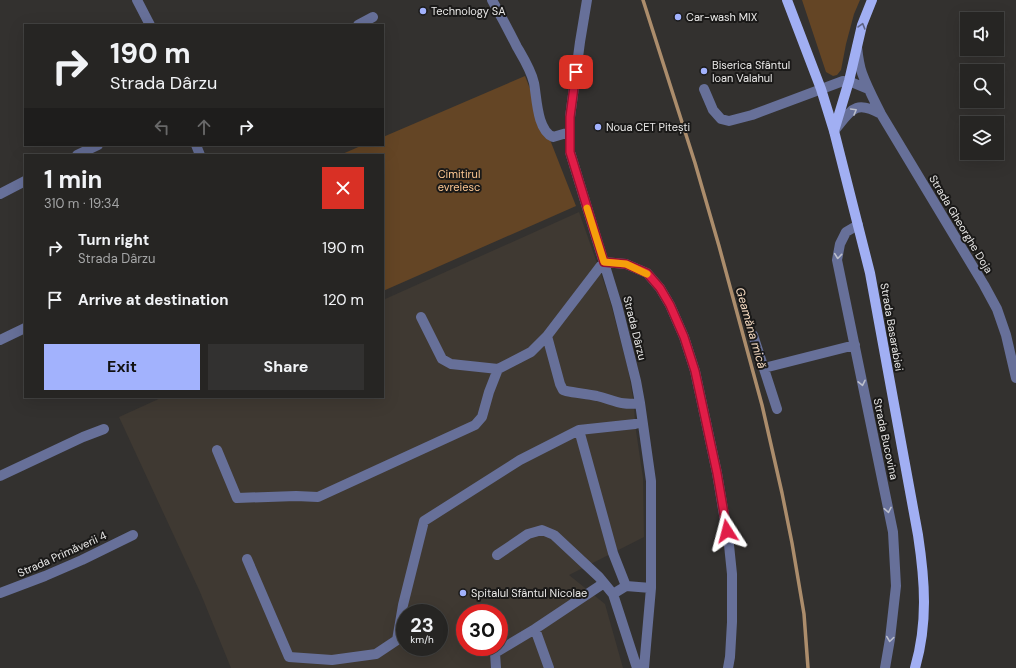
<!DOCTYPE html>
<html lang="en">
<head>
<meta charset="utf-8">
<style>
  body { margin:0; font-family:"DM Sans",sans-serif; background:#323130; color:#f1f3f6; height:100vh; display:flex; flex-direction:column; font-size:15px; white-space:nowrap }
  * { box-sizing:border-box; margin:0 }
  p { font-size:13px; color:#a4a5a6 }
  .icon { flex:none; width:22px; height:22px; fill:none; stroke:currentColor; stroke-width:2; stroke-linecap:round; stroke-linejoin:round }
  .map { position:relative; flex:1; overflow:hidden }
  .details { position:absolute; left:24px; top:154px; width:360px; height:244px; display:flex; flex-direction:column; background:#262523; border-radius:0px; box-shadow:0 4px 16px #0002,0 0 0 1px #424241 }
  .details>* { flex:none }
  .banner { position:absolute; left:24px; top:24px; width:360px; height:122px; border-radius:0px; box-shadow:0 4px 16px #0002,0 0 0 1px #424241; background:#262523; color:#f1f3f6; overflow:hidden }
  .fabs { position:absolute; left:960px; top:12px; display:grid; gap:8px }
  .fabs a { display:grid; place-items:center; width:44px; height:44px; border-radius:0px; background:#262523; box-shadow:0 4px 16px #0002,0 0 0 1px #424241; font-size:20px }
  .speed { position:absolute; left:396px; top:604px; display:flex; gap:8px; font-size:20px; font-weight:700; text-align:center }
  .speed>* { display:grid; place-content:center; width:52px; height:52px; border-radius:50%; background:#262523; box-shadow:0 4px 16px #0002,0 0 0 1px #424241; line-height:1 }
  .speed small { font-size:10px; font-weight:400 }
  .speed .limit { border:6px solid #d22; background:#fff; color:#111 }
  .pin { position:absolute; display:grid; place-items:center; width:34px; height:34px; color:#fff; margin:-17px; border-radius:8px; box-shadow:0 2px 6px #0006 }
  .me { position:absolute; width:44px; margin:-22px; rotate:351deg; stroke-linejoin:round; filter:drop-shadow(0 0 3px #0008) }
  .turn { display:flex; align-items:center; gap:14px; height:84px; padding:0 20px; font-size:18px }
  .turn .icon { width:52px; height:52px; stroke-width:2.5 }
  .turn b { display:block; font-size:28px; line-height:34px }
  .lanes { display:flex; align-items:center; height:38px; padding:0 20px; background:#0003; justify-content:center; gap:20px; direction:ltr }
  .lanes .off { opacity:.35 }
  .round { display:grid; place-items:center; flex:none; width:42px; height:42px; border-radius:0px; background:#323130 }
  .head { display:flex; align-items:center; justify-content:space-between; height:68px; padding:0 20px }
  h1 { font-size:24px; font-weight:700; line-height:30px }
  .primary-button { display:flex; gap:8px; margin-top:auto; padding:8px 20px }
  .primary-button a { flex:1; height:46px; border-radius:0px; background:#a2b2fd; color:#111; font-size:16px; font-weight:700; line-height:46px; text-align:center }
  .primary-button a+a { background:#323130; color:#f1f3f6 }
  ul { padding:0; list-style:none }
  li { display:flex; align-items:center; gap:12px; height:52px; padding:0 20px }
  li div { flex:1 }
  li b { display:block; font-size:15px }
  li em { font-style:normal }
  .map>svg:first-child { display:block }
  .built { fill:#3f3932; fill-rule:evenodd }
  .green { fill:#644525 }
  .lines { fill:none; stroke-linecap:round; stroke-linejoin:round }
  .stream { stroke:#ac8d6c; stroke-width:3.5 }
  .minor { stroke:#677099; stroke-width:10 }
  .major { stroke:#a1aff3; stroke-width:10 }
  .oneway { stroke:#5e6486 }
  .oneway2 { stroke:#bcbfcc }
  .route-casing { stroke:#92132f; stroke-width:10 }
  .route { stroke:#e11d48; stroke-width:7 }
  .slow { stroke:#f59e0b; stroke-width:7 }
  .poi-dot { fill:#a2b2fd; stroke:#1a1918; stroke-width:1.5 }
  .labels { text-anchor:middle; dominant-baseline:central; stroke-width:4; stroke-linejoin:round; paint-order:stroke }
  .poi-label { font-size:11px; fill:#eae9e8; stroke:#1a1918; text-anchor:start }
  .park-label { font-size:11px; fill:#fdc792; stroke:#1a1918 }
  .street-label { font-size:11px; fill:#eae9e8; stroke:#1a1918 }
  .water-label { font-size:12px; font-style:italic; fill:#f7dcc2; stroke:#1a1918 }
</style>
</head>
<body>
<div class="map">
<svg width="1016" height="668" viewBox="0 0 1016 668">
  <rect width="100%" height="100%" fill="#33312f"/>
  <path class="built" d="M579,212L609,297L628,369L634,404L635,424L643,478L644,537L569,575L605,604L623,668H231L200,592L119,417L163,397H383V300ZM405,613H439V647H405ZM465,613H499V647H465Z"/>
  <path class="green" d="M802,0H860L854,14L846,44L841,70L837,75L833,76L826,72Z
    M525,76L576,206L383,291V155H340L363,145H383V137Z"/>
  <g class="lines">
    <path class="stream" d="M643,0L695,163L719,246L762,405L782,493L792,543L804,614L808,668"/>
    <path class="minor" d="M137,0L150,25
      M492,0C501,16 509,31 517,47C524,59 531,70 534,83C537,99 537,130 553,137L570,132
      M587,0L580,42L570,117V152L617,305L636,381L640,403L651,481V588L644,668
      M358,25L373,17
      M857,47C858,56 859,65 862,73C867,87 874,100 881,114L984,285L997,309L1006,335L1016,378
      M704,89L713,110L721,119L729,121L752,115L843,81L851,82L868,89
      M834,131C851,111 854,99 881,114
      M196,145L200,155
      M77,155L98,145
      M0,194L25,181
      M858,225L846,232L840,244L837,260L893,532L896,586L890,639L885,668
      M421,317L442,359L451,364L498,369L531,352L547,336
      M753,335L777,409
      M0,340L25,328
      M764,368L855,345
      M640,403C621,406 614,400 597,396C587,394 576,393 566,391L563,390L560,384L547,336L599,268L604,262L626,264L647,273L660,288L670,305L684,337L695,371L717,473L729,545L732,574V622L730,657L728,668
      M579,430L613,553L626,586
      M217,450L237,498L296,496L318,497L475,425L482,417L489,392L498,369
      M0,476L83,437L104,429
      M497,555L528,534L542,530L554,535L599,577L613,594L637,668
      M247,559L289,657L332,660L376,654L397,640L403,605L424,521L520,460L579,430L635,424L642,422
      M0,593L45,576L82,560L133,535
      M613,594L626,586L651,588
      M535,629L549,668
      M496,668L495,653L535,629L604,583"/>
    <path class="major" d="M787,0L821,89L834,131L870,273L918,535C925,581 928,623 915,668
      M834,131L849,81L862,25L872,0"/>
  </g>
  <defs><path id="oneway-chevron" d="M-2-3.5L2.5 0L-2 3.5" fill="none" stroke-width="1.6" stroke-linecap="round" stroke-linejoin="round"/></defs>
  <use class="oneway" href="#oneway-chevron" transform="translate(862 26) rotate(-74)"/>
  <g class="oneway2">
    <use href="#oneway-chevron" transform="translate(854 111) rotate(-30)"/>
    <use href="#oneway-chevron" transform="translate(838 256) rotate(96)"/>
    <use href="#oneway-chevron" transform="translate(862 383) rotate(78)"/>
    <use href="#oneway-chevron" transform="translate(888 510) rotate(79)"/>
    <use href="#oneway-chevron" transform="translate(890 639) rotate(98)"/>
  </g>
  <g class="lines">
    <g class="route-casing">
      <path id="route" d="M576,72L570,117V152L604,262L626,264L647,273L660,288L670,305L684,337L695,371L717,473L727,531"/>
    </g>
    <use href="#route" class="route"/>
    <path class="slow" d="M587,208L604,262L626,264L647,274"/>
  </g>
  <g class="poi-dot">
    <circle cx="423" cy="11" r="4"/>
    <circle cx="678" cy="17" r="4"/>
    <circle cx="704" cy="71" r="4"/>
    <circle cx="598" cy="127" r="4"/>
    <circle cx="463" cy="593" r="4"/>
  </g>
  <g class="labels">
    <g class="poi-label">
      <text x="431" y="11">Technology SA</text>
      <text x="686" y="17">Car-wash MIX</text>
      <text x="712" y="65">Biserica Sfântul<tspan x="712" dy="13">Ioan Valahul</tspan></text>
      <text x="606" y="127">Noua CET Pitești</text>
      <text x="471" y="593">Spitalul Sfântul Nicolae</text>
    </g>
    <g class="park-label">
      <text x="459" y="174">Cimitirul<tspan x="459" dy="13">evreiesc</tspan></text>
    </g>
    <g class="street-label">
      <text transform="translate(961 224) rotate(59)">Strada Gheorghe Doja</text>
      <text transform="translate(892 327) rotate(80)">Strada Basarabiei</text>
      <text transform="translate(635 328) rotate(76)">Strada Dârzu</text>
      <text transform="translate(886 439) rotate(78)">Strada Bucovina</text>
      <text transform="translate(62 554) rotate(-24)">Strada Primăverii 4</text>
    </g>
    <g class="water-label">
      <text transform="translate(751 328) rotate(74)">Geamăna mică</text>
    </g>
  </g>
</svg>
<div class="fabs">
<a><svg class="icon" aria-label="sound" viewBox="0 0 24 24"><path d="M4 9h4l5-4v14l-5-4H4zM17 9q2 3 0 6"/></svg></a>
<a><svg class="icon" aria-label="search" viewBox="0 0 24 24"><circle cx="10" cy="10" r="6"/><path d="M15 15l6 6"/></svg></a>
<a><svg class="icon" aria-label="layers" viewBox="0 0 24 24"><path d="M12 4l9 5-9 5-9-5zM3 14l9 5 9-5"/></svg></a>
</div>
<div class="speed"><div>23<small>km/h</small></div><div class="limit">30</div></div>
<div class="pin" style="left:576px;top:72px;background:#d93025"><svg class="icon" aria-label="arrive" viewBox="0 0 24 24"><path d="M6 21V4h12l-3 4 3 4H6"/></svg></div>
<svg class="me" style="left:727px;top:531px" viewBox="-20 -20 40 40"><path d="M0-17L14 15 0 8-14 15z" fill="#e11d48" stroke="#fff" stroke-width="4"/></svg>
<div class="banner">
<div class="turn"><svg class="icon" aria-label="right" viewBox="0 0 24 24"><path d="M7 20v-9h11M14 6l5 5-5 5"/></svg><div><b>190 m</b>Strada Dârzu</div></div>
<div class="lanes"><svg class="icon off" aria-label="left" viewBox="0 0 24 24"><path d="M17 20v-9H6M10 6l-5 5 5 5"/></svg><svg class="icon off" aria-label="ahead" viewBox="0 0 24 24"><path d="M12 20V5M6 11l6-6 6 6"/></svg><svg class="icon" aria-label="right" viewBox="0 0 24 24"><path d="M7 20v-9h11M14 6l5 5-5 5"/></svg></div>
</div>
<section class="details">
<div class="head"><div><h1>1 min</h1><p>310 m · 19:34</p></div><a class="round" style="background:#d93025;color:#fff"><svg class="icon" aria-label="close" viewBox="0 0 24 24"><path d="M6 6l12 12M18 6L6 18"/></svg></a></div>
<ul>
<li><svg class="icon" aria-label="right" viewBox="0 0 24 24"><path d="M7 20v-9h11M14 6l5 5-5 5"/></svg><div><b>Turn right</b><p>Strada Dârzu</p></div><em>190 m</em></li>
<li><svg class="icon" aria-label="arrive" viewBox="0 0 24 24"><path d="M6 21V4h12l-3 4 3 4H6"/></svg><div><b>Arrive at destination</b></div><em>120 m</em></li>
</ul>
<div class="primary-button"><a>Exit</a><a>Share</a></div>
</section>
</div>
</body>
</html>
